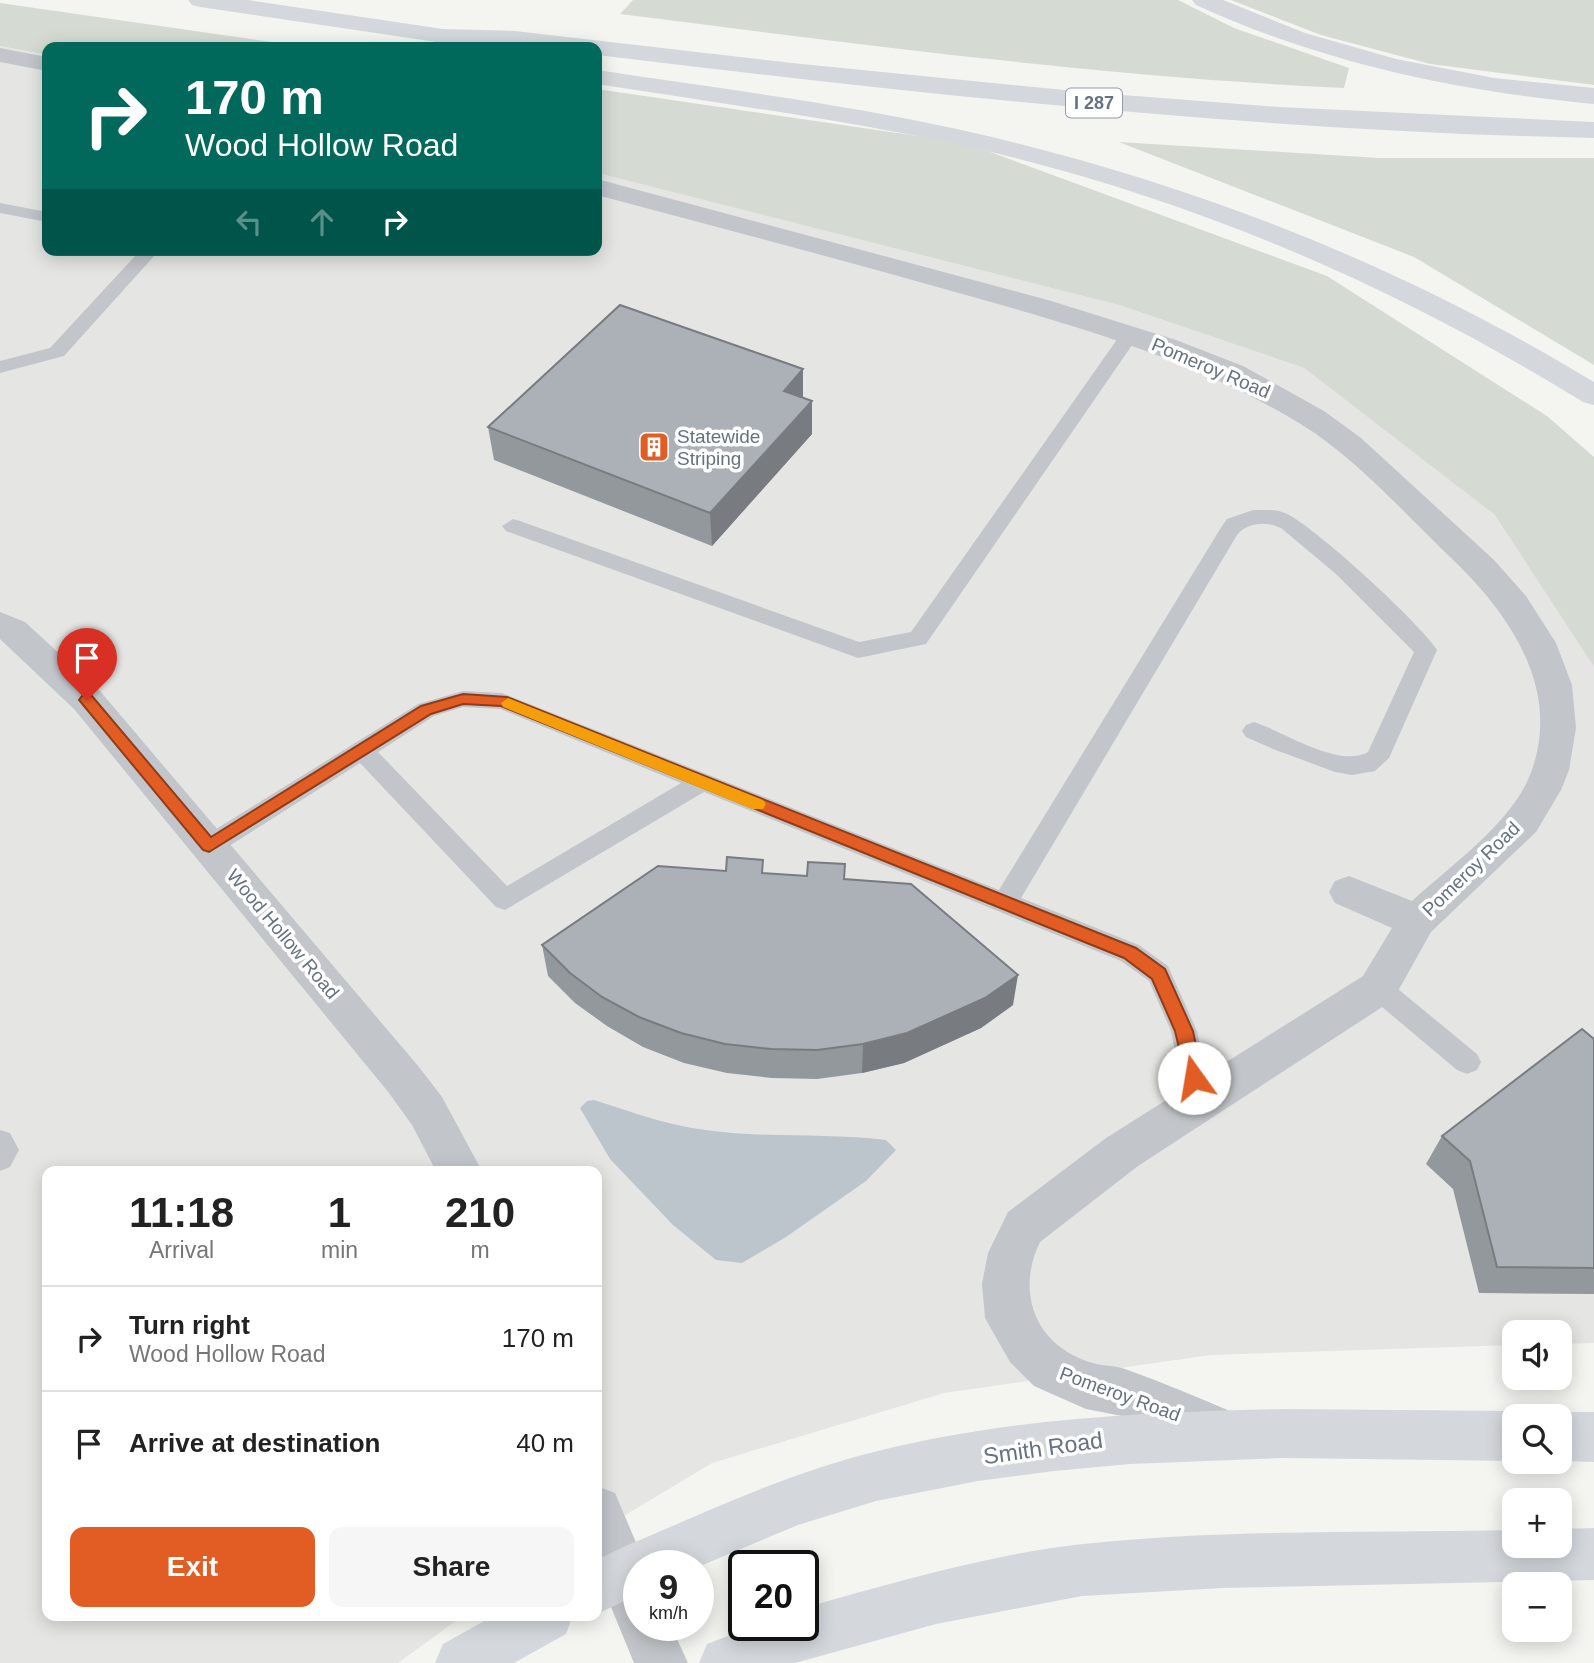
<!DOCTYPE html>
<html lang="en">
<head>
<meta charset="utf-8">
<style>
  body { margin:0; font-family:Arial,sans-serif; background:#f6f6f6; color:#222; height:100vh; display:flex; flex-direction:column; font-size:26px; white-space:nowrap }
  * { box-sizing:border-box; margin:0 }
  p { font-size:23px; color:#767676 }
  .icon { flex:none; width:38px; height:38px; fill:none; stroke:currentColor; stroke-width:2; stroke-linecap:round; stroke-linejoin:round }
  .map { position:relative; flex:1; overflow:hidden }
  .panel { position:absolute; left:42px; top:1166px; width:560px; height:455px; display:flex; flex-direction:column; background:#fff; border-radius:14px; box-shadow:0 4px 18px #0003 }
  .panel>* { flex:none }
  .hud { position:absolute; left:42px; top:42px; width:560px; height:214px; border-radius:14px; box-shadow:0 4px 18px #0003; background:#00695c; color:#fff; overflow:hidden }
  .tools { position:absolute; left:1502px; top:1320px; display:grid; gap:14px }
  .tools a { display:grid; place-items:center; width:70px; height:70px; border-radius:14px; background:#fff; box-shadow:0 4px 18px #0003; font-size:35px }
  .speed { position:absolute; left:623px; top:1550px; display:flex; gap:14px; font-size:35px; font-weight:700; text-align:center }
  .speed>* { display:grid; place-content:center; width:91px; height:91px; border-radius:50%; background:#fff; box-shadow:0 4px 18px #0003; line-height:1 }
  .speed small { font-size:18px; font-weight:400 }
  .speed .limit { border:4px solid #111; border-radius:10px; background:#fff; color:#111 }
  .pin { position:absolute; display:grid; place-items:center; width:60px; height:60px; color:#fff; margin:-72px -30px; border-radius:50% 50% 50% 0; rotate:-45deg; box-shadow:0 0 7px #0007 }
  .pin .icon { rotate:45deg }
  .me { position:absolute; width:77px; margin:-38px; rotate:347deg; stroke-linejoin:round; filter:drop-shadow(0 0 5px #0008) }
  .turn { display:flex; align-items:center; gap:24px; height:147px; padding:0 28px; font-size:32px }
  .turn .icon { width:91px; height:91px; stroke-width:2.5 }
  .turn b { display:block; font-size:49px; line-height:60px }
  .lanes { display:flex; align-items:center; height:66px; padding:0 28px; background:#0003; justify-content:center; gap:35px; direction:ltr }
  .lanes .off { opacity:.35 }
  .eta { display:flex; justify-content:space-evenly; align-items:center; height:119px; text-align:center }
  .eta b { font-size:42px; font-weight:800; line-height:49px }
  .primary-button { display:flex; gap:14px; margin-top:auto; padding:14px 28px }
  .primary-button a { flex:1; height:80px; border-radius:14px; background:#e15d24; color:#fff; font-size:28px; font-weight:800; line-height:80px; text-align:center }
  .primary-button a+a { background:#f6f6f6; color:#222 }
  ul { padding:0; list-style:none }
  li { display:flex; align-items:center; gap:21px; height:105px; padding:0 28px; border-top:2px solid #e0e0e0 }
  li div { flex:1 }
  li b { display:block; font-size:26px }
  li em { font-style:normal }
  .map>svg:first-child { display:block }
  .built { fill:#e5e6e4 }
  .green { fill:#d5dbd2 }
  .water { fill:#bbc5cb }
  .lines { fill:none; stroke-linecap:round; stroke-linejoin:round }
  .lane { fill:#c2c5c9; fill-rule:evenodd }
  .street { fill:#c2c5c9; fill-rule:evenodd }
  .secondary { fill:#d4d8dc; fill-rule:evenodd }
  .highway { fill:#d4d8dc; fill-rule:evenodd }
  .wall { fill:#93989d }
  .shaded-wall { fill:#787c80 }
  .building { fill:#abb1b7; stroke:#787c80; stroke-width:2 }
  .route { fill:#e15d24; stroke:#923c17; stroke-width:2 }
  .slow { fill:#f59e0b }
  .labels { text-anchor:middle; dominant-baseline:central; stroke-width:7; stroke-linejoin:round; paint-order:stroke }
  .shield { fill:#fff; stroke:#929ca8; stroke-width:2 }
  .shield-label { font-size:18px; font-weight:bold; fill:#647282 }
  .street-label { font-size:19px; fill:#647282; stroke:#fff }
  .poi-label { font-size:19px; fill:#647282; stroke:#fff; text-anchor:start }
  .near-street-label { font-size:23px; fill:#647282; stroke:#fff }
</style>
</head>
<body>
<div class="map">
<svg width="1594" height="1663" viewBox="0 0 1594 1663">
  <rect width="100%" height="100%" fill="#f4f5f1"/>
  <path class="built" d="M0,46L47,55V250H597V173L1119,305L1304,368L1496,515L1594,667V1343L1559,1344V1332H1514V1345L1211,1355L944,1393L712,1463L597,1532V1171H47V1615H464L398,1663H0Z"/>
  <path class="green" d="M633,0H1178L1234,28L1349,68L1344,88C1102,77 860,44 620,14Z
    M1231,0H1594V85L1430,64L1321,35Z
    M0,3L306,47H47V55L0,46Z
    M597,89L966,143L1327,276L1547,416L1594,457V667L1495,515L1304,368L1119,305L597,173Z
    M1119,142L1379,158H1594V365L1414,257Z"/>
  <path class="water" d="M594,1100C623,1109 652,1120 682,1126C749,1140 819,1132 886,1140L896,1150L866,1181L786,1237L742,1263L716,1260L673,1225L610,1159L580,1108L587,1101Z"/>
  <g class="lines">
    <path class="lane" d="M0,203L47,212V222L0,213Z
      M132,250H151L155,255L64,356L0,373V361L50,348L136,255Z
      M1130,329L1139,335L926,644L858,658L506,531L502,526L513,519L520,521L859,642L911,632L1123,331Z
      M1253,510C1264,510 1275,509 1285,513C1312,524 1422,625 1437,650L1389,758L1375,771L1352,775L1335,772L1273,749L1246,737L1242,731L1246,725L1254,722C1282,731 1340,769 1368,752L1414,652L1336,574L1281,528C1267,521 1247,522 1237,535L1021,898L1139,945L1168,966L1197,1031L1213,1101L1209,1110L1199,1113L1189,1110L1185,1101L1171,1031L1149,981L1121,961L704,792L505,910L496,907L360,763L218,853L209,856L200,853L197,846L200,839L418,704L463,691L502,693L999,890L1222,526L1227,519ZM463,707L500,709L681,783L507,886L378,752L434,716Z
      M1378,977L1387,980L1477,1054L1481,1062L1477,1070L1467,1074L1457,1070L1369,996L1365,988L1369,980Z
      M0,1130L10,1133L19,1150L10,1167L0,1171Z"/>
    <path class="street" d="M0,48L47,57V71L0,62Z
      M597,179L1048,300L1176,340L1243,366L1324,411L1361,438L1494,560L1526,596L1556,643L1572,685L1576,728L1569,770L1561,790L1536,832L1431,932L1393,1000L1138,1166L1040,1242C1016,1291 1034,1344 1089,1362C1100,1366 1113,1365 1125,1369C1164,1383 1202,1399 1239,1415L1247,1432L1239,1449L1222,1456L1122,1416L1086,1409L1034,1386L1010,1362L985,1318L982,1284L988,1253L1008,1212L1106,1138L1363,976L1392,928L1335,903L1329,892L1335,881L1349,876L1412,901C1448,868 1504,828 1526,784C1568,695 1510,613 1448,555C1401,510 1355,457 1299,423C1190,357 1069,324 948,290C831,257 714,226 597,195Z
      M0,612L25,622L100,691L419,1067L442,1097L482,1171H436L412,1125L389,1093L74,709L0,639Z
      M597,1486L615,1493L646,1566H639V1626H671L688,1663H634L597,1573Z"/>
    <path class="secondary" d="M1284,1409L1514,1411L1524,1416H1514V1461L1284,1458L1130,1464L1054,1471L978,1481L876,1501L798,1525L698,1567L639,1566V1594L597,1614V1560C625,1545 655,1534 684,1521C747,1494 811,1467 878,1451C1011,1418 1148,1412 1284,1409Z
      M1559,1412H1594V1462L1558,1461L1559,1416H1551Z
      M1594,1528V1580L1223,1588L1082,1596L936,1624L795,1663H699L707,1644L754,1626H803V1608C893,1583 990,1554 1083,1544C1225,1529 1371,1533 1514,1530V1545H1559V1529Z
      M495,1615H573L566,1634L514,1663H435L443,1644Z"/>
    <path class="highway" d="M188,0H248L443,29L515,31L792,63L1084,92L1279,107L1594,122V138C1261,131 928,95 597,55V47L443,43L200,7L192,5Z
      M1192,0H1223L1305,33L1396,59L1494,78L1594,88V104C1455,91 1323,63 1196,5Z
      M597,70C717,88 838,103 957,129C1183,179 1396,262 1594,382V405L1583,402C1389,282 1180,193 956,144C838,119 717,103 597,84Z"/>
  </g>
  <path class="wall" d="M803,369V398L812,434L712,546L494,460L488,427Z
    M764,874L845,879L1013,1005L981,1028L904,1063L862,1073L817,1079L772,1078L727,1073L684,1063L643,1047L607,1026L575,1003L548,976L542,945Z
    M1594,1039V1294L1479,1293L1453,1189L1426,1164L1442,1136Z"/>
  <path class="shaded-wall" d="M803,369V402L784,391Z
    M812,401V434L712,546L710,513Z
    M1018,975L1013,1005L981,1028L904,1063L862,1073L863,1044Z"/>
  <path class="building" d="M620,305L803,369L784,391L812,401L710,513L488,427Z
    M727,857L763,860L762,873L807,876L808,862L845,864L844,879L911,884L1018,975L985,998L907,1033L863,1044L817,1050L771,1049L725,1044L681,1033L639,1017L602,997L570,973L542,945L658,866L726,871Z
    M1582,1029L1594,1039V1268L1497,1267L1470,1161L1442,1136Z"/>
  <path class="route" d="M463,694L507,697L1136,948L1165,969L1193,1031L1203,1078L1201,1083H1188L1186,1078L1175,1031L1152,979L1124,958L501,706L463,704L431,714L209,852L203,850L79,700L82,696H92L211,837L421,706Z"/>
  <path class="slow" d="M508,698L763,800L766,804L763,809H752L503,707L501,703Z"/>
  <defs>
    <g id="building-square" transform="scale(1.575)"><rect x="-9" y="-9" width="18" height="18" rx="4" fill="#e15d24" stroke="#fff"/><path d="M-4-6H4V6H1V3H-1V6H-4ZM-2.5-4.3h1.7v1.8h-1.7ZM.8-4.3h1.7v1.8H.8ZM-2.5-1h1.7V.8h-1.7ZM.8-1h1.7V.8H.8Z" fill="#fff"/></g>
  </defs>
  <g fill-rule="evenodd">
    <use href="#building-square" x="654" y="447"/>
  </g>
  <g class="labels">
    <rect class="shield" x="1066" y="88.5" width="56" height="29" rx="5"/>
    <g class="shield-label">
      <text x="1094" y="103">I 287</text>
    </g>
    <g class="street-label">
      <text transform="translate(1211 368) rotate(23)">Pomeroy Road</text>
      <text transform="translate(1471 869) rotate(-44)">Pomeroy Road</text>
      <text transform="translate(283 934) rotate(50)">Wood Hollow Road</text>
      <text transform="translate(1120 1394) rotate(20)">Pomeroy Road</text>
    </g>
    <g class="poi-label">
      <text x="677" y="436">Statewide<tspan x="677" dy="22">Striping</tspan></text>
    </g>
    <g class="near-street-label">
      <text transform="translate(1043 1448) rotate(-8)">Smith Road</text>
    </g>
  </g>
</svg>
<div class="tools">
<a><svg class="icon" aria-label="sound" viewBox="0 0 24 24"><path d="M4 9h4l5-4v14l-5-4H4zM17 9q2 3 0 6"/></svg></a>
<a><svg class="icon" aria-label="search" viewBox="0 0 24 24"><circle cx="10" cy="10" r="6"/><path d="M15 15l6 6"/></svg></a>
<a>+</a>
<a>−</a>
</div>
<div class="speed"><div>9<small>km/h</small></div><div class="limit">20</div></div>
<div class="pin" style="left:87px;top:700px;background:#d93025"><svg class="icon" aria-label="arrive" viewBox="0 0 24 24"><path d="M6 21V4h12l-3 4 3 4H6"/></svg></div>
<svg class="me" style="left:1194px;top:1078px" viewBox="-20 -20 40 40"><circle r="19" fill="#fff"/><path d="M0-13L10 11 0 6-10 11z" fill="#e15d24"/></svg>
<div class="hud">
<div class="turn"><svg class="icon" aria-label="right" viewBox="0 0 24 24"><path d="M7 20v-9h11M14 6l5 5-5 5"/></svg><div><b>170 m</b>Wood Hollow Road</div></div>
<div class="lanes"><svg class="icon off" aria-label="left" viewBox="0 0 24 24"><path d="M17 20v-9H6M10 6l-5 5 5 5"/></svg><svg class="icon off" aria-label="ahead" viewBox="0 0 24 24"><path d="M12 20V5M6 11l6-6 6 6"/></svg><svg class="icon" aria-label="right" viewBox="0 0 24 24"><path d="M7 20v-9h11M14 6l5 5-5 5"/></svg></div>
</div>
<section class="panel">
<div class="eta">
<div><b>11:18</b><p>Arrival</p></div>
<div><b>1</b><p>min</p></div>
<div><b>210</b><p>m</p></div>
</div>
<ul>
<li><svg class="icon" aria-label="right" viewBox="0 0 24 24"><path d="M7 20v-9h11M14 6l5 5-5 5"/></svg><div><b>Turn right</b><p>Wood Hollow Road</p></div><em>170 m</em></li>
<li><svg class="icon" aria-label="arrive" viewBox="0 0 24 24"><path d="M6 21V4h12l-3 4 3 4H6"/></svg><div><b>Arrive at destination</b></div><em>40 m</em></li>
</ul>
<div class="primary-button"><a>Exit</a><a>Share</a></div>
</section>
</div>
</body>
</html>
